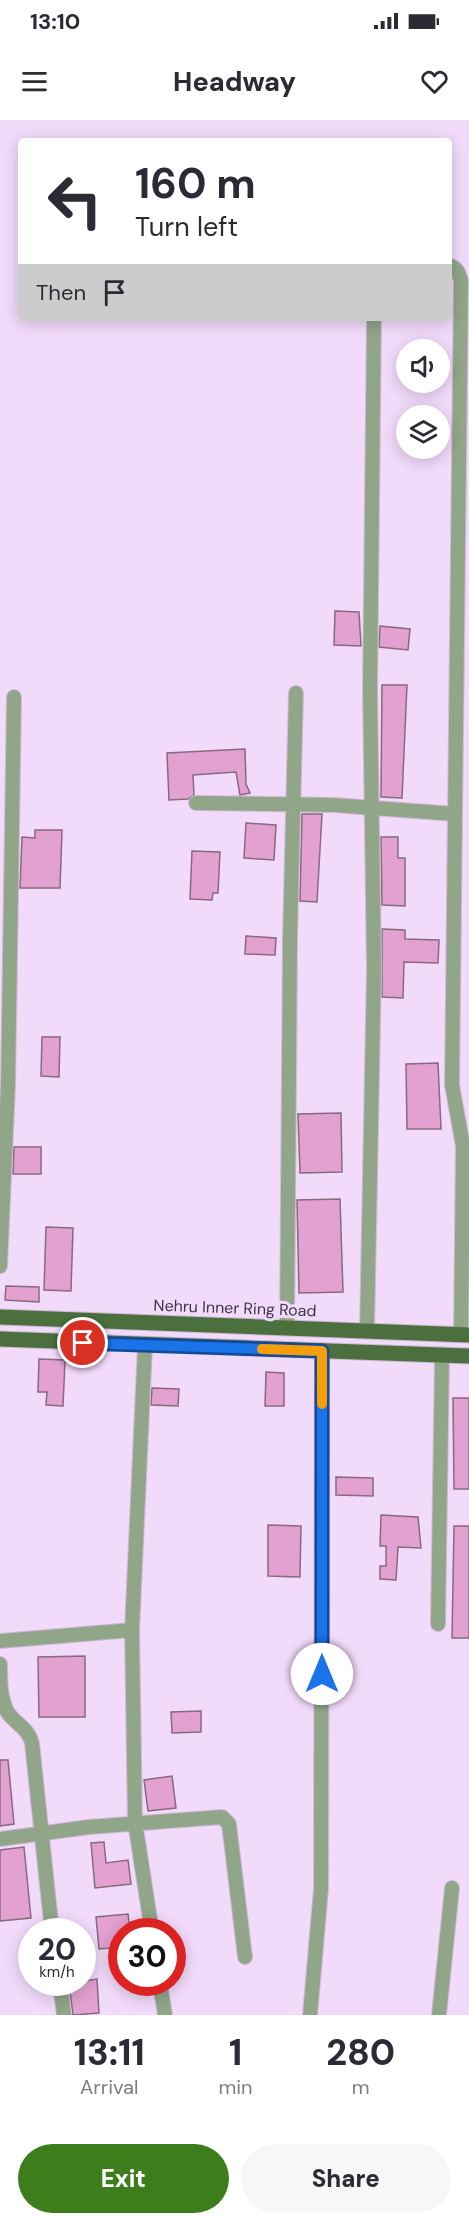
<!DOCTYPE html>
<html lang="en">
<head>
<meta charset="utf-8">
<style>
  body { margin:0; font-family:"DM Sans",sans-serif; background:#f7f7f7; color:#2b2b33; height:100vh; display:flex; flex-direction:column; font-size:22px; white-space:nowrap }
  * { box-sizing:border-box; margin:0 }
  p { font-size:20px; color:#7c7c81 }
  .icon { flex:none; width:33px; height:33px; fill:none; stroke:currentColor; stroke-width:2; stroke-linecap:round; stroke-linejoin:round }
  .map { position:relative; height:1895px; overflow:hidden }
  .sheet { display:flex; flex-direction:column; background:#fff; flex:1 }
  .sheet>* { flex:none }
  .hud { position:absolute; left:18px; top:18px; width:434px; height:183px; border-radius:6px; box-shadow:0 3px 15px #0003; background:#fff; color:#2b2b33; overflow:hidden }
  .tools { position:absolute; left:396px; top:219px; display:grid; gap:12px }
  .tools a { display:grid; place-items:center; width:54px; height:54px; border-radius:50%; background:#fff; box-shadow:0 3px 15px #0003; font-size:30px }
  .speed { position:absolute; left:18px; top:1798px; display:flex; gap:12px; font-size:30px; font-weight:700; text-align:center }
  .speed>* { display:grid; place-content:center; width:78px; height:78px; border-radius:50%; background:#fff; box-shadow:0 3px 15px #0003; line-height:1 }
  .speed small { font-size:15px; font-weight:400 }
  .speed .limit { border:9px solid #d22; background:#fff; color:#111 }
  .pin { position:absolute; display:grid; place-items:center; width:51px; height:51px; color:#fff; margin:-26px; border:3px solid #fff; border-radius:50%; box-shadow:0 2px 6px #0007 }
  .me { position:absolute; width:66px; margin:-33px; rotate:0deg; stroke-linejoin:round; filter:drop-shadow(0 0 4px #0008) }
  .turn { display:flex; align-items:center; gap:21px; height:126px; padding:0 18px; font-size:27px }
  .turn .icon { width:78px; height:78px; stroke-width:2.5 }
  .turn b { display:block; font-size:42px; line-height:51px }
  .then { display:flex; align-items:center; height:57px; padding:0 18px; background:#0003; gap:12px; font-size:22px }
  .eta { display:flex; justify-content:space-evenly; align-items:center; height:102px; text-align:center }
  .eta b { font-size:36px; font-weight:800; line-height:42px }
  .action { display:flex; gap:12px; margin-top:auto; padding:12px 18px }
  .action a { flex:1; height:69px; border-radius:36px; background:#3e7d1b; color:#fff; font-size:24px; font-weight:800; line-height:69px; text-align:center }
  .action a+a { background:#f7f7f7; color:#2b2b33 }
  .status { display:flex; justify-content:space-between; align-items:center; height:42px; padding:0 30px; background:#fff; direction:ltr }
  .status svg { height:16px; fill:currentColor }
  header { display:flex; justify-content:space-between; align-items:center; height:78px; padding:0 18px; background:#fff; font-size:27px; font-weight:800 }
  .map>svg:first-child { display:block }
  .building { fill:#e3a1d1; stroke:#88697f; stroke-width:1.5 }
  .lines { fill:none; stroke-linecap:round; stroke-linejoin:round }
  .street-casing { stroke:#ceb9d6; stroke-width:16 }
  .primary-casing { stroke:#ceb9d6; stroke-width:17 }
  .street { stroke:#91a589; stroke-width:14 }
  .primary { stroke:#4c6f3e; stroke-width:15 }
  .route-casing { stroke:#114b97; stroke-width:15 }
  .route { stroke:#1a73e8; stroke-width:10 }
  .slow { stroke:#f59e0b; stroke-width:10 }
  .labels { text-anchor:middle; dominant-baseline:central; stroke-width:6; stroke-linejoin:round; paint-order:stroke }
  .street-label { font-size:16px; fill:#3f3542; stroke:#f2dafb }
</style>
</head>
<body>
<div class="status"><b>13:10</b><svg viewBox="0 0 49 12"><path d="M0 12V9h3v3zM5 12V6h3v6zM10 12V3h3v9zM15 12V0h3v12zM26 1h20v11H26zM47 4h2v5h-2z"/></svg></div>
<header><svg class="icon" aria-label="menu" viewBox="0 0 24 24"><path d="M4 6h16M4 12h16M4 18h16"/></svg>Headway<svg class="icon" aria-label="heart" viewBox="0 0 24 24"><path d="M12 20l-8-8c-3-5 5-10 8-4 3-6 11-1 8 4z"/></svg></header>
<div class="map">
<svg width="469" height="1895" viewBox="0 0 469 1895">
  <rect width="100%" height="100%" fill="#f2dafb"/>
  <path class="building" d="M335,491L359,492L361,526L334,525Z
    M380,506L410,509L408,530L379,527Z
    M382,565H407L402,678L381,677Z
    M245,629L246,664L250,673L240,675L236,652L193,655L194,675L188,679L169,680L167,633Z
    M302,694H322L317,782L300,781Z
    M246,703L276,705L274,740L244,738Z
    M35,710H62L60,768H20L22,717L35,718Z
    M381,717H398V738H405V786L382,785Z
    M192,731L220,732L218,773H213L212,780L190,779Z
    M382,809L405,810V819L439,820L438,843L404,842L403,878L382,877Z
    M246,816L276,818L275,835L245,834Z
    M42,917H60L59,957L41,956Z
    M438,943L441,1009H407L406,944Z
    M341,993L342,1052L300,1053L298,994Z
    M14,1027H41V1054H13Z
    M340,1079L343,1172L299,1173L297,1080Z
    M46,1107L73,1108L71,1171L44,1170Z
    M6,1166L39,1167V1182L5,1180Z
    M39,1239L65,1240L63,1286L46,1285L47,1272H38Z
    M266,1252L284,1253V1286H265Z
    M152,1268L179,1269L178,1286L151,1285Z
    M453,1278H469V1369H454Z
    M336,1357L373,1358V1376L336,1375Z
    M381,1395L418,1397L421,1428L398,1427L396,1460L380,1459V1446H386V1426H380Z
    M268,1405L301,1406L300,1457L268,1456Z
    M454,1406H469V1518H452Z
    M85,1536V1597H39L38,1537Z
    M201,1591V1612L172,1613L171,1592Z
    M0,1640H8L14,1704L0,1706Z
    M172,1656L176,1688L148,1691L144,1660Z
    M104,1722L106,1743L128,1740L131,1764L95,1768L91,1723Z
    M24,1727L31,1798L0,1801V1730Z
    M128,1794L130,1812H122V1827L99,1829L96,1797Z
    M97,1859L99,1893L73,1895L69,1863Z"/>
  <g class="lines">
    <g class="street-casing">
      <path id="street" d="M448,145C457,147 459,153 461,161L452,965L463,1026L461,1214
        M196,683L334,685L455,694
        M0,1146L8,965L14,577
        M287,1208L290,818L296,573
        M367,1211L374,849L370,569L374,198
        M145,1225L132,1510L135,1702L152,1812
        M438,1504L442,1235
        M0,1521L132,1510
        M0,1544C0,1561 0,1579 8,1593C17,1605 28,1608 32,1623L52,1812
        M0,1719L89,1707L222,1697L229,1704L245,1837
        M60,1863L64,1895
        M160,1863L165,1895
        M310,1895L321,1769L322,1231
        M439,1895L452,1768"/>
    </g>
    <g class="primary-casing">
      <path id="primary" d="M0,1197L469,1215
        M0,1219L469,1236"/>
    </g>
    <use href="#street" class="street"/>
    <use href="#primary" class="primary"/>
  </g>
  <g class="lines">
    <g class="route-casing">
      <path id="route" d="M83,1223L322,1231V1554"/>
    </g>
    <use href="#route" class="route"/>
    <path class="slow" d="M262,1229L322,1231V1284"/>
  </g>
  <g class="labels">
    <g class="street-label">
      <text transform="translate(235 1188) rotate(2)">Nehru Inner Ring Road</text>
    </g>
  </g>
</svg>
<div class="tools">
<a><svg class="icon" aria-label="sound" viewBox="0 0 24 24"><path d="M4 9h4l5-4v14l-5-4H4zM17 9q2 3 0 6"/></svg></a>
<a><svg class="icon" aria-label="layers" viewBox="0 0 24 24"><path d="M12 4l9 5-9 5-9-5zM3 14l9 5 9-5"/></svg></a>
</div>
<div class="speed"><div>20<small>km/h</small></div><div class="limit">30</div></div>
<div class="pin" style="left:83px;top:1223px;background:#d93025"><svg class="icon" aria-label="arrive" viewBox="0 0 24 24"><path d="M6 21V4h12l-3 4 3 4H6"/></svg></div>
<svg class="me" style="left:322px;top:1554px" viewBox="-20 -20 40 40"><circle r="19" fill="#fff"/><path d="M0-13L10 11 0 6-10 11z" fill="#1a73e8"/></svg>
<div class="hud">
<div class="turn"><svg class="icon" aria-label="left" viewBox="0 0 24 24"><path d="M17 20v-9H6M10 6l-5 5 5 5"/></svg><div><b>160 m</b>Turn left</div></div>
<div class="then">Then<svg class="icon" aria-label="arrive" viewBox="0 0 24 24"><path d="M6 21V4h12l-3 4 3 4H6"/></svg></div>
</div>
</div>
<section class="sheet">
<div class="eta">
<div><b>13:11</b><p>Arrival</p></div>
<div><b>1</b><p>min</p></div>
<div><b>280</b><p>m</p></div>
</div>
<div class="action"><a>Exit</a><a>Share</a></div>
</section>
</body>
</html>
